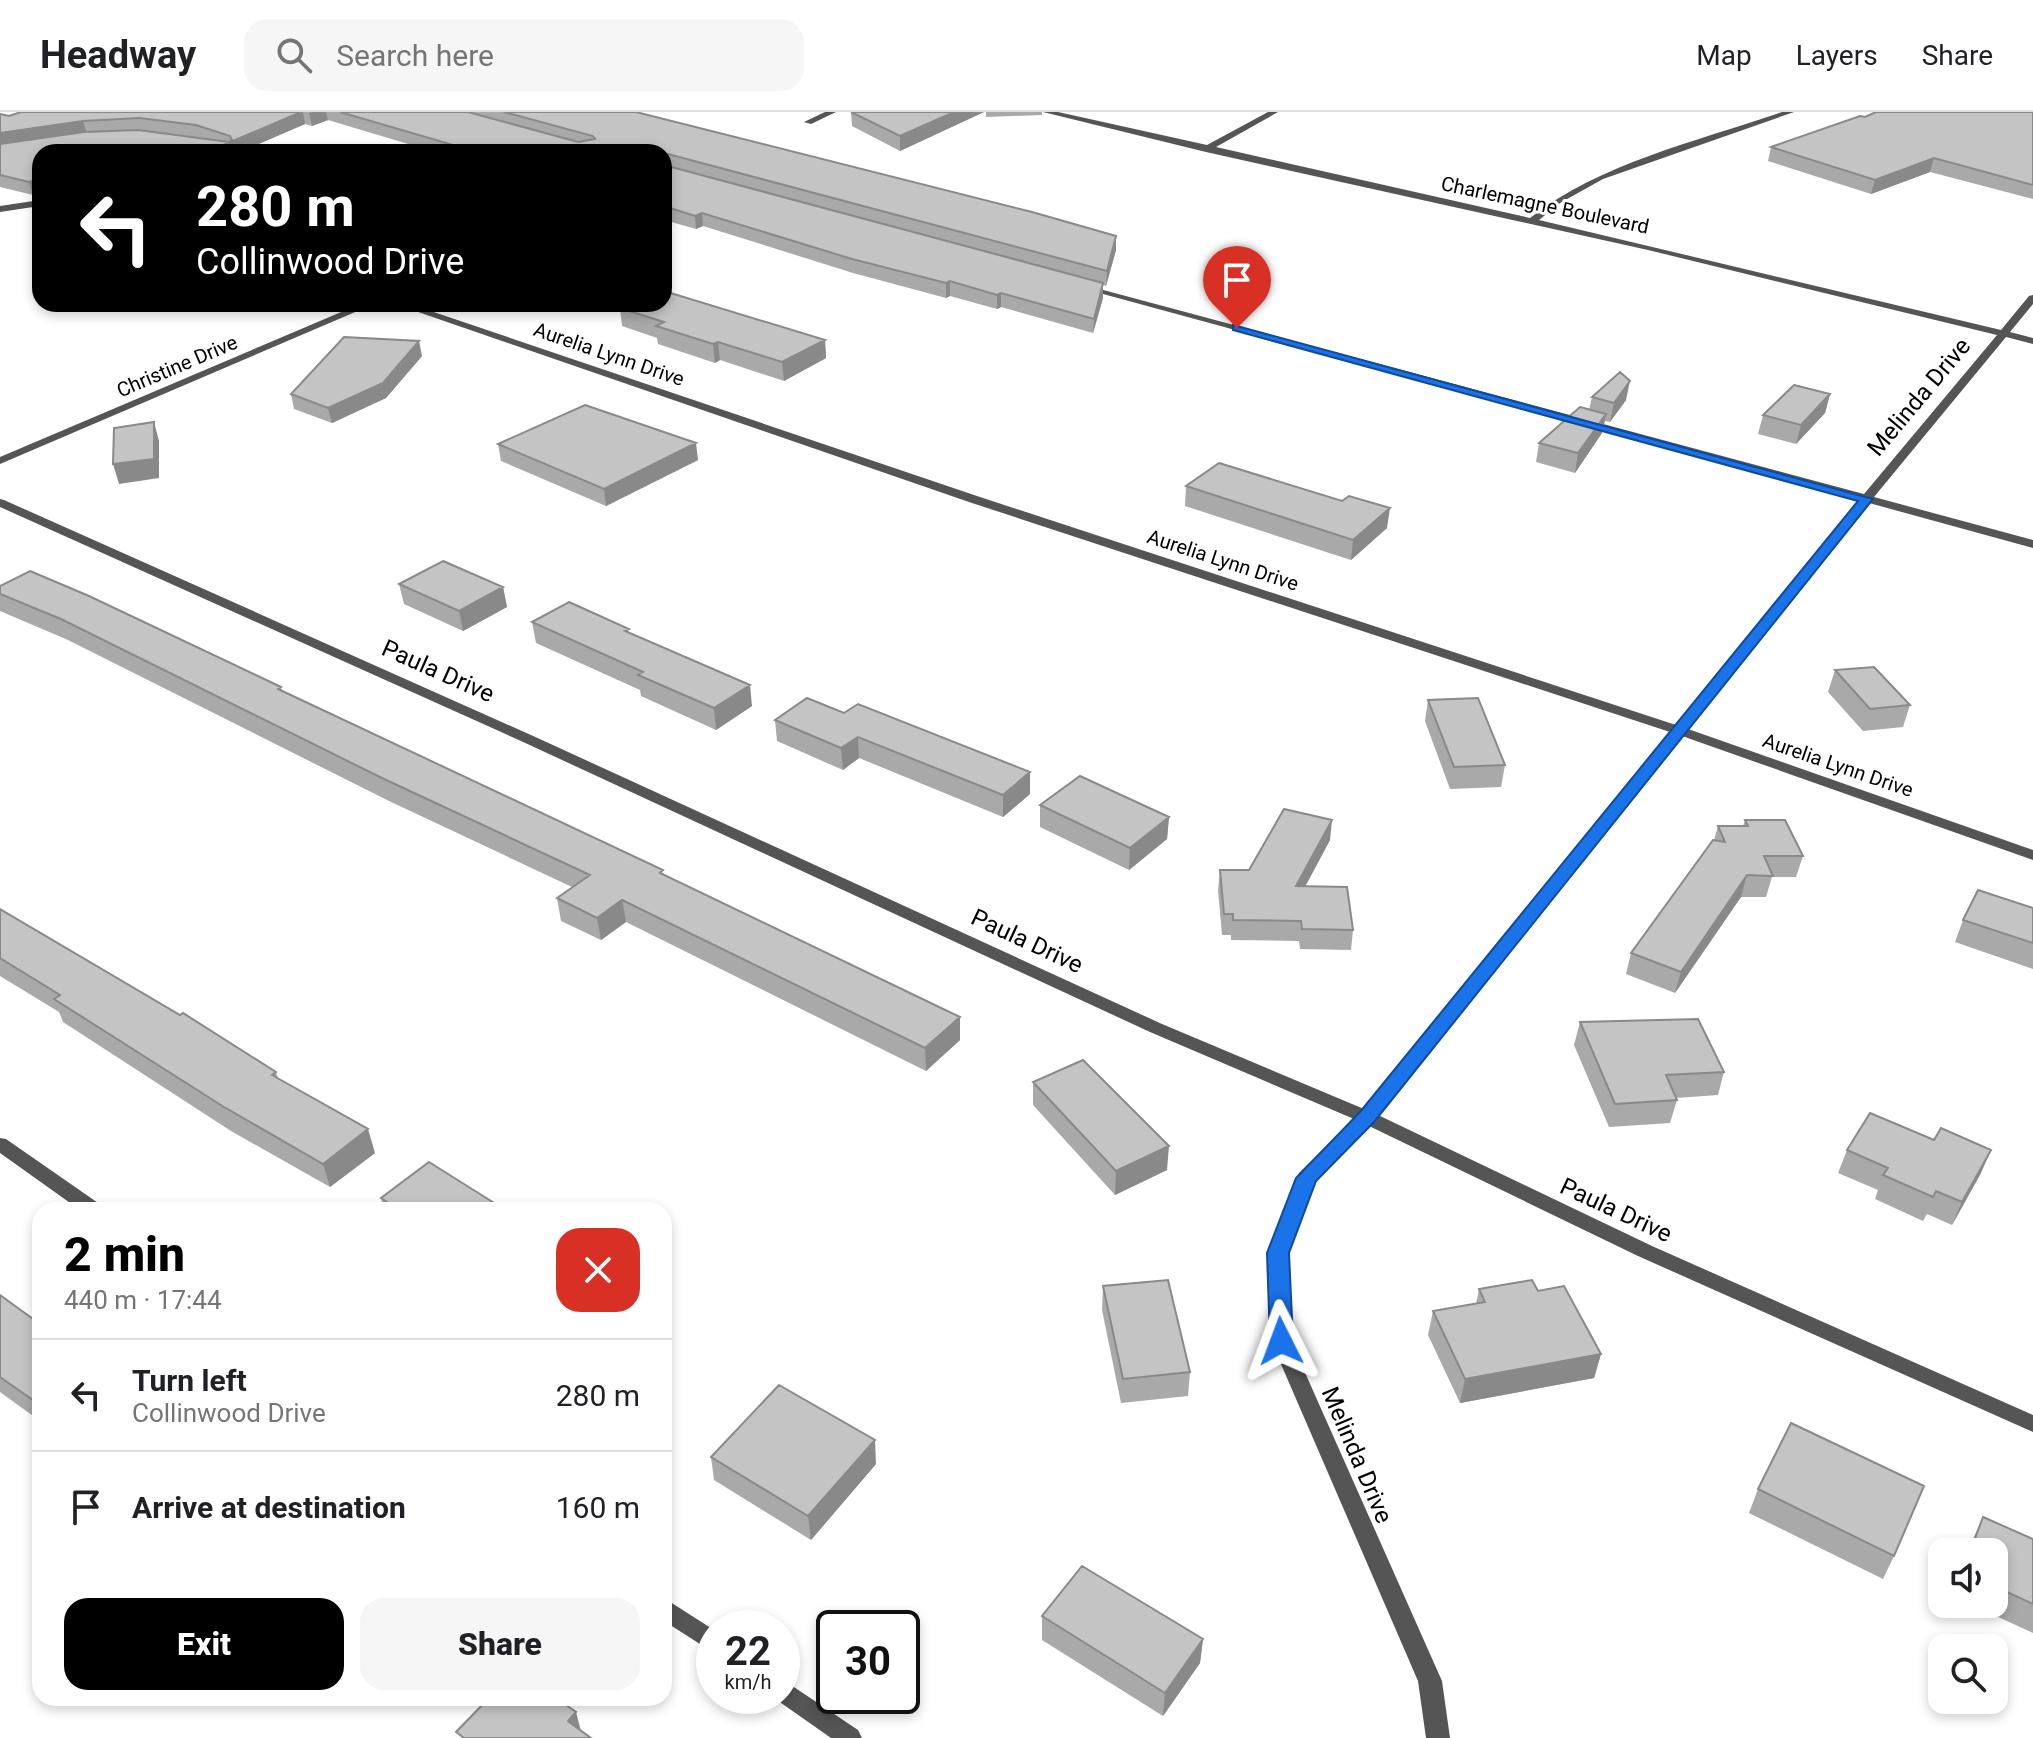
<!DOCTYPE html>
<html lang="en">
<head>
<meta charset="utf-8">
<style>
  body { margin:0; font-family:Roboto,sans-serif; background:#f6f6f6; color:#202124; height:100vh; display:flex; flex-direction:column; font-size:30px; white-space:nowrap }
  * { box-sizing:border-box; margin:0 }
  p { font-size:26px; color:#757577 }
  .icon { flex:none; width:44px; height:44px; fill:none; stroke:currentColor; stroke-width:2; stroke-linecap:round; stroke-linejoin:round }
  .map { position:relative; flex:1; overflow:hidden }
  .details { position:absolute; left:32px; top:1090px; width:640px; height:504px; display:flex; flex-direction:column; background:#fff; border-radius:24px; box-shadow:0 4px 12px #0003 }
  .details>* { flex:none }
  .top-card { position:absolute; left:32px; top:32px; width:640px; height:168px; border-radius:24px; box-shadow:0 4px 12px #0003; background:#000; color:#fff; overflow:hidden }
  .tools { position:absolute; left:1928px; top:1426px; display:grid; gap:16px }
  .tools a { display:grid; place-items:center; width:80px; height:80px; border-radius:16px; background:#fff; box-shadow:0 4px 12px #0003; font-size:40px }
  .speed { position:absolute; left:696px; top:1498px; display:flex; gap:16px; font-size:40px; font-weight:700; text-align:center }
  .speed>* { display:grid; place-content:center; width:104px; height:104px; border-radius:50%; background:#fff; box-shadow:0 4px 12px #0003; line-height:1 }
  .speed small { font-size:20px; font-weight:400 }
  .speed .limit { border:4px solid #111; border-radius:12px; background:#fff; color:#111 }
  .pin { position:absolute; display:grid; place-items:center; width:68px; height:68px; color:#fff; margin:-82px -34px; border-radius:50% 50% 50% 0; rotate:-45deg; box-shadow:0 0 8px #0007 }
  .pin .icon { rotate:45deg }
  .me { position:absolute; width:88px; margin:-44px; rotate:357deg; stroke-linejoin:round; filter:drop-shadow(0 0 6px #0008) }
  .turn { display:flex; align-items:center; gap:28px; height:168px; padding:0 32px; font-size:36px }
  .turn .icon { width:104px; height:104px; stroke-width:2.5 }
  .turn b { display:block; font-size:56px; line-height:68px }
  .round { display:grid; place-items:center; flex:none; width:84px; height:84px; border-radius:24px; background:#f6f6f6 }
  .overview { display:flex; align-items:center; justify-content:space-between; height:136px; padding:0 32px }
  h1 { font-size:48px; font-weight:800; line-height:60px; color:#000 }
  .primary-button { display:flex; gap:16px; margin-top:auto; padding:16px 32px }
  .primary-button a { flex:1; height:92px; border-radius:24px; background:#000; color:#fff; font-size:32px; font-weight:800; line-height:92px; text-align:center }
  .primary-button a+a { background:#f6f6f6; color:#202124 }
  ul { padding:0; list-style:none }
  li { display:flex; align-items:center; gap:24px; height:112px; padding:0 32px; border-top:2px solid #e0e0e0 }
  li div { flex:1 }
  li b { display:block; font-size:30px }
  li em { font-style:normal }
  header { display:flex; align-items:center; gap:48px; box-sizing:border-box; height:112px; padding:0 40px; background:#fff; border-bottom:2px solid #e0e0e0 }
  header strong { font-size:38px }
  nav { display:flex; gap:44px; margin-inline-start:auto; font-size:28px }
  .search { width:560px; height:72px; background:#f6f6f6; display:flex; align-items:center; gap:20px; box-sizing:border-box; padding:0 28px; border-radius:24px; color:#757577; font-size:30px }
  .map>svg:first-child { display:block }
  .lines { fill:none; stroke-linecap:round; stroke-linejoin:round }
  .street { fill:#555; fill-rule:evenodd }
  .wall { fill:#a9a9a9 }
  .shaded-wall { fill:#898989 }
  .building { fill:#c4c4c4; stroke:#898989; stroke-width:2 }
  .route { fill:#1a73e8; stroke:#114b97; stroke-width:2 }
  .labels { text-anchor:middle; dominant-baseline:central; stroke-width:6; stroke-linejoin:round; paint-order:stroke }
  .far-street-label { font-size:20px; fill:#000; stroke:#fff }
  .street-label { font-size:24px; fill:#000; stroke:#fff }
</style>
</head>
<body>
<header>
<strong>Headway</strong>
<div class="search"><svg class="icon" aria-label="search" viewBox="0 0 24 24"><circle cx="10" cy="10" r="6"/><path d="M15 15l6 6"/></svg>Search here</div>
<nav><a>Map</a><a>Layers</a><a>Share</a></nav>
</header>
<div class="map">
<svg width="2033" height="1626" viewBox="0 0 2033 1626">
  <rect width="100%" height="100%" fill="#fff"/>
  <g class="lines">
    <path class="street" d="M825,0H836L811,12L804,10Z
      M1043,0H1058L1207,33L1268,0H1278L1216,35L1530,106C1600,51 1698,29 1782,0H1794L1603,67L1560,91L1539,108L2001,218L2029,184L2033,183V192L2010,220L2033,226V232L2006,225L1874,385L2033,428V436L1869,391L1688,617L2033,738V748L1682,624L1378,1003L1652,1134L2033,1303V1320L1638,1144L1369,1014L1314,1069L1288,1141L1291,1229L1442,1569L1450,1626H1426L1418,1569L1271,1229L1268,1141L1299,1061L1354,1007L1150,920L521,629L0,395V387L4,388L531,623L1162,912L1364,997L1670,620L969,390L395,192H410L977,384L1676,613L1859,388L1081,176V172L1864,382L1997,223L1648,138L1206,40Z
      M40,88V94L0,100V94Z
      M360,192H374L0,352V345Z
      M0,1026L6,1027L101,1093L103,1098H80L0,1041Z
      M664,1486L714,1518V1541L664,1509Z
      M782,1567L858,1618L862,1626H831L774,1586L782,1584Z"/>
  </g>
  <path class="wall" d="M21,0H636L1116,124V138L1106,174L1103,173V186L1093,221L1001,195L997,197L950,184L946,186L853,161L703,114L696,117L664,108V40H435L328,8L312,14L305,12L240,40H40L33,83L0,75V2L9,4Z
    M851,0H984L900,39L852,14Z
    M986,0H1042V3L986,5Z
    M2033,0V87L1930,60L1871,82L1768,49L1771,35L1865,5Z
    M620,196L825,228L826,246L784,269L720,248L715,251L658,232L657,226L622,214Z
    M422,244L386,286L332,311L294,297L291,282Z
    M1830,282L1825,301L1796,332L1758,322L1763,303Z
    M1592,285L1626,288L1610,310L1605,309L1602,321L1575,361L1536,350L1539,331L1589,298Z
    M498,332L698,348L606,394L501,349Z
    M1186,374L1387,416L1351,448L1185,394Z
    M399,472L503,475L507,495L463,519L404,492Z
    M0,474L281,575L282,579L664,762L960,928L926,959L626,810L601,828L561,809L557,786L572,775L389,689L68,528L0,499Z
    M532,510L630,521L752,594L716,618L641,584L640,578L536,531Z
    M1835,558L1910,593L1903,615L1863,619L1828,580Z
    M807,586L1030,682L1003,705L859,646L843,658L777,629L775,608Z
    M1428,588L1505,653L1501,675L1450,677L1425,609Z
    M1040,693L1169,705L1167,727L1129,758L1040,715Z
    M1745,708L1803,744L1796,765H1772L1766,785H1741L1675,881L1626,862L1631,841L1714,728L1718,714H1743Z
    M1330,728L1305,775L1353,818L1351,838L1300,837L1299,829L1231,828V823H1222L1218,778L1220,758H1249Z
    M2033,796V857L1955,830L1963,808Z
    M0,797L276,960L278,966L375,1041L330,1075L231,1019L63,910L59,900L0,864Z
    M1580,910L1724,960L1718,983L1676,986L1677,988L1670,1011L1609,1015L1574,933Z
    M1033,970L1167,1058L1115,1083L1033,993Z
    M1847,1038L1981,1061L1952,1113L1927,1102L1923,1109L1875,1087L1878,1078L1838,1061Z
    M381,1086L499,1094V1098H384Z
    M1103,1174L1190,1260L1188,1284L1121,1291L1102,1198Z
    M1479,1177L1538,1179L1601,1242L1594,1266L1460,1291L1428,1223L1433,1199L1476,1192Z
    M0,1183L40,1212V1309L0,1280Z
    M711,1345L876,1352L811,1428L714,1368Z
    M1758,1377L1894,1444L1883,1467L1749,1401Z
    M1983,1405L2033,1427V1521L1970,1492H1994V1440H1967Z
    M1042,1504L1203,1527L1200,1551L1163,1604L1042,1528Z"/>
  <path class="shaded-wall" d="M303,0L305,12L240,40H207Z
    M313,0H326L328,8L312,14L309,1Z
    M954,0H984L900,39V24Z
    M83,9L87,22L0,34V21Z
    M1934,46L1930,60L1871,82L1875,68Z
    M40,66V80L33,83L29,70Z
    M702,101L703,114L696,117L695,104Z
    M1116,124V138L1106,174L1107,159Z
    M950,169V184L946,186V171Z
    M1103,171V186L1093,221L1094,207Z
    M1001,181V195L997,197V183Z
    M825,228L826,246L784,269L782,250Z
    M419,229L422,244L386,286L332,311L328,296Z
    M718,230L720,248L715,251L713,232Z
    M1630,269L1626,288L1610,310L1614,291Z
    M1830,282L1825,301L1796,332L1801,313Z
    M1606,302L1602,321L1575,361L1578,341Z
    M154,310L159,329V366L119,372L113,352Z
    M696,331L698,348L606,394L604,377Z
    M1390,396L1387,416L1351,448L1353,428Z
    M503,475L507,495L463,519L459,499Z
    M750,573L752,594L716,618L714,596Z
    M858,625L859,646L843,658L841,636Z
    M1030,660V682L1003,705V683Z
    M1169,705L1167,727L1129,758L1130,736Z
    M1332,708L1330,728L1294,795L1296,774Z
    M1747,763L1741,785L1675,881L1681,860Z
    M622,788L626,810L601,828L597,806Z
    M960,905V928L926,959L925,936Z
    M368,1017L375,1041L330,1075L323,1052Z
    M1169,1034L1167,1058L1115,1083L1116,1059Z
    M1991,1038L1981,1061L1952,1113L1962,1090Z
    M1601,1242L1594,1266L1460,1291L1465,1267Z
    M875,1328L876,1352L811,1428L808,1404Z
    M1203,1527L1200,1551L1163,1604L1165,1581Z
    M576,1600L582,1623L568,1609Z"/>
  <path class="building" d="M21,0H301L207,40H40V66L29,70L0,63V32L84,20L138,18L229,30L232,28L230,24L196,13L139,6L83,9L0,21V2L9,4Z
    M340,0H468L578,30L595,27L593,24L504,0H636L1032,100L1116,124L1107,159L664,41V40H477Z
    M851,0H954L900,24Z
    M1876,0H2033V73L1934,46L1875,68L1771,35L1860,4L1865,5Z
    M664,53L1103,171L1094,207L1001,181L997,183L950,169L946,171L852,147L702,101L695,104L664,94Z
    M664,179L825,228L782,250L718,230L713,232L656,214L664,210L620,196L621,192H664Z
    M344,225L419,229L383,271L328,296L291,282Z
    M1620,260L1630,269L1614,291L1592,285Z
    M1794,273L1830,282L1801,313L1763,303Z
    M585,293L696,331L604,377L498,332Z
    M1580,295L1606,302L1578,341L1539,331Z
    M154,310V347L113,352L114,316Z
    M1219,351L1342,389L1349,384L1390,396L1353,428L1186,374Z
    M443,449L503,475L459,499L399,472Z
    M30,459L89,484L281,575L278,577L663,758L660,761L960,905L925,936L622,788L597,806L557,786L590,763L384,667L61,507L0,482V474Z
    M569,490L629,517L625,519L750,573L714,596L638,563L643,560L532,510Z
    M1874,555L1910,593L1870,597L1835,558Z
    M807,586L844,601L858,592L1030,660L1003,683L858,625L841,636L775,608Z
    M1478,586L1505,653L1454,655L1428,588Z
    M1080,664L1169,705L1130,736L1040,693Z
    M1284,697L1332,708L1296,774L1347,775L1353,818L1302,817L1301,809L1233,808V802H1224L1220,758H1249Z
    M1745,708H1785L1803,744H1764L1773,764L1747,763L1681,860L1631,841L1713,728L1725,730L1718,714H1748Z
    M1978,778L2033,796V831L1963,808Z
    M0,797L180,903L183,901L276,960L272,963L368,1017L323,1052L224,995L54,887L60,883L0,846Z
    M1698,907L1724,960L1666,963L1677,988L1615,992L1580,910Z
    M1083,948L1169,1034L1116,1059L1033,970Z
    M1870,1001L1934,1028L1941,1016L1991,1038L1962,1090L1936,1079L1933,1085L1883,1063L1888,1056L1847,1038Z
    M429,1050L499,1094L494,1098H399L381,1086Z
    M1168,1168L1190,1260L1123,1267L1103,1174Z
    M1532,1168L1538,1179L1564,1174L1601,1242L1465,1267L1433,1199L1485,1190L1479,1177Z
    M0,1183L40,1212V1293L0,1265Z
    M779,1273L875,1328L808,1404L711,1345Z
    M1791,1311L1924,1374L1894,1444L1758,1377Z
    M1983,1405L2033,1427V1492L1994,1474V1440H1970Z
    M1082,1454L1203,1527L1165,1581L1042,1504Z
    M489,1586H556L576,1600L568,1609L591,1626H464L456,1620Z"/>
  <path class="route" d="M1233,213L1873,387L1374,1010L1316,1069L1289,1141L1293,1229L1289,1235L1281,1238L1273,1235L1270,1229L1267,1141L1296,1066L1360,1000L1858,389L1233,218Z"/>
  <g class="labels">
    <g class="far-street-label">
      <text transform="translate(1545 93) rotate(12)">Charlemagne Boulevard</text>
      <text transform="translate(609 242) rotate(19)">Aurelia Lynn Drive</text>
      <text transform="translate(177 254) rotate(-23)">Christine Drive</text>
      <text transform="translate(1223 448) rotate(18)">Aurelia Lynn Drive</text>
      <text transform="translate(1838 653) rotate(19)">Aurelia Lynn Drive</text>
    </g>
    <g class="street-label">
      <text transform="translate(1919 285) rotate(-50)">Melinda Drive</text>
      <text transform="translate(438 559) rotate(24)">Paula Drive</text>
      <text transform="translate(1027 829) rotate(25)">Paula Drive</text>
      <text transform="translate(1616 1098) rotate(25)">Paula Drive</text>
      <text transform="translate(1357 1343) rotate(67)">Melinda Drive</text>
    </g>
  </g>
</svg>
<div class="tools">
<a><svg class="icon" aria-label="sound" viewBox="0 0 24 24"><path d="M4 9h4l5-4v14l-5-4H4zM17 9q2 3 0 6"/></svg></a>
<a><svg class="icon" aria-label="search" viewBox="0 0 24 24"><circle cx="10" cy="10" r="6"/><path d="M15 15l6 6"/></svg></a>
</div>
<div class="speed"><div>22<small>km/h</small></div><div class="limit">30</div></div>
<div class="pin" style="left:1237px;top:216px;background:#d93025"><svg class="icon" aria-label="arrive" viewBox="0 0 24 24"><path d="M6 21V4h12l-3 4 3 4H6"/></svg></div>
<svg class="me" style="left:1281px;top:1229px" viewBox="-20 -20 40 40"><path d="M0-17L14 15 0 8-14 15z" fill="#1a73e8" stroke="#fff" stroke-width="4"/></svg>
<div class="top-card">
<div class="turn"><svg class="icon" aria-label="left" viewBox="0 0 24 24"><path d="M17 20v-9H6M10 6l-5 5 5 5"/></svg><div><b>280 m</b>Collinwood Drive</div></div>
</div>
<section class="details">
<div class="overview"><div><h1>2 min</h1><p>440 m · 17:44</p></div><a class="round" style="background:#d93025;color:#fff"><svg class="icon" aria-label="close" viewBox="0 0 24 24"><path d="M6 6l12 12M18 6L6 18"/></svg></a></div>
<ul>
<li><svg class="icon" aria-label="left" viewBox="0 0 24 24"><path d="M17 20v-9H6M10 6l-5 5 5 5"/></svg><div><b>Turn left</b><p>Collinwood Drive</p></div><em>280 m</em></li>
<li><svg class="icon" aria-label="arrive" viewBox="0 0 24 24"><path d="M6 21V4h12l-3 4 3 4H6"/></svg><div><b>Arrive at destination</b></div><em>160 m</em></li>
</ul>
<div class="primary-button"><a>Exit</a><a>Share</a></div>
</section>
</div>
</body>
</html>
